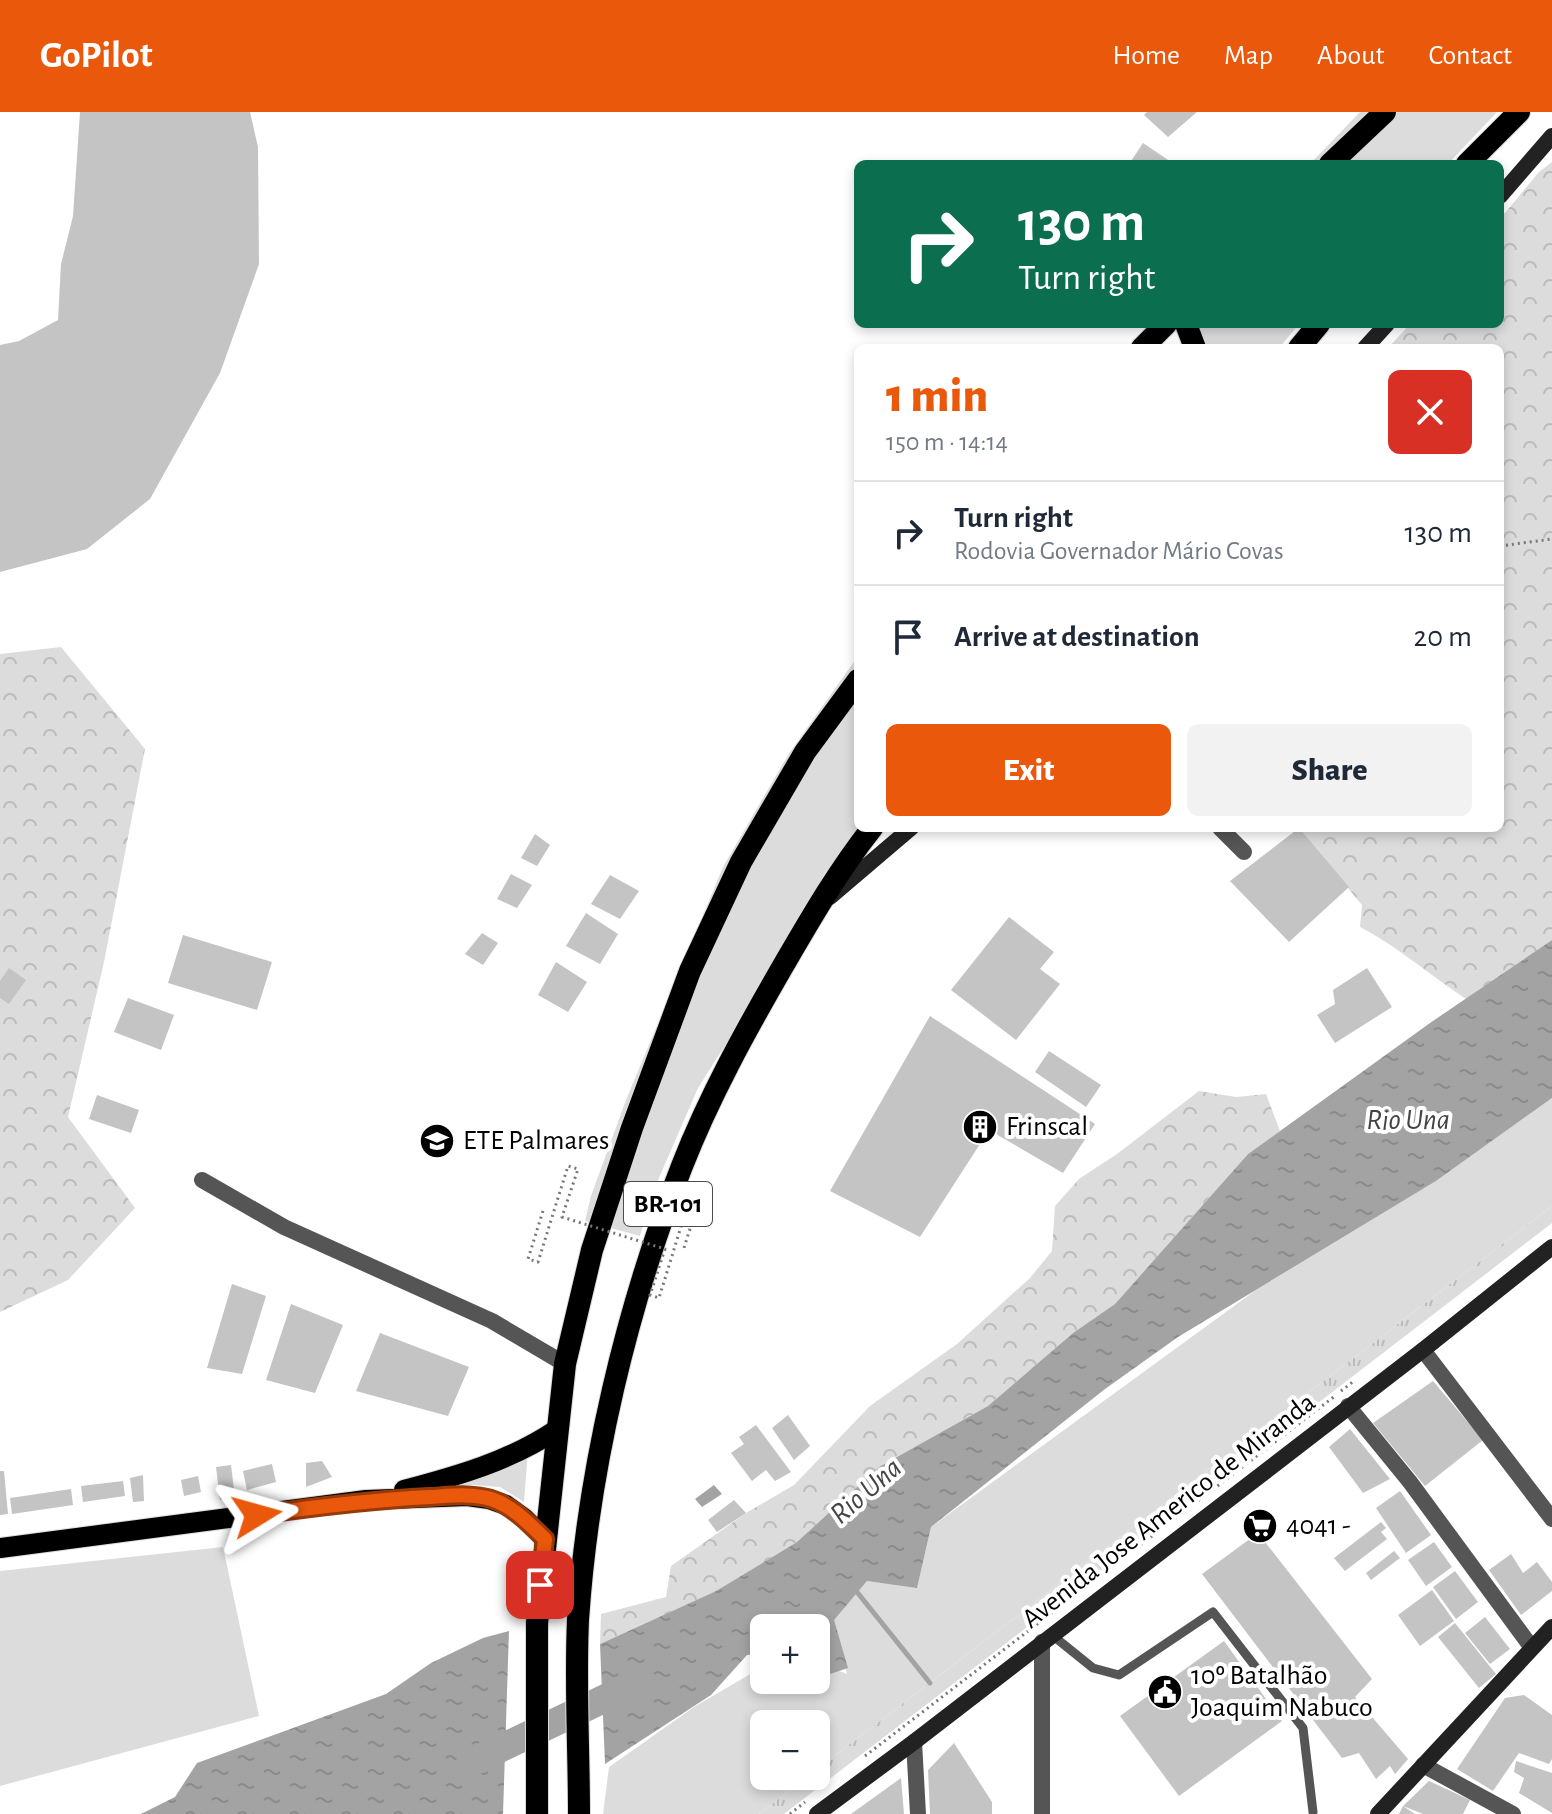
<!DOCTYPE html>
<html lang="en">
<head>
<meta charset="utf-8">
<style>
  body { margin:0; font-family:"Alegreya Sans",sans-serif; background:#f2f2f3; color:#1f2937; height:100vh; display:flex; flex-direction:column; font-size:30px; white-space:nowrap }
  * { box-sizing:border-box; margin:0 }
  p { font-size:26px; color:#747a83 }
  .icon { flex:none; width:44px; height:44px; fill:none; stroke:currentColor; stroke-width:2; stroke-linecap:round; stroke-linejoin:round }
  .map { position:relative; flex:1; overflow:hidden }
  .panel { position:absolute; left:854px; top:232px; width:650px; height:488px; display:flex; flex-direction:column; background:#fff; border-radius:12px; box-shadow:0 4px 12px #0003 }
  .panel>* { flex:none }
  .banner { position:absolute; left:854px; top:48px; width:650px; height:168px; border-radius:12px; box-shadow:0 4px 12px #0003; background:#0b6e4f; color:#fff; overflow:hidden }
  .controls { position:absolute; left:750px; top:1502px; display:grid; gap:16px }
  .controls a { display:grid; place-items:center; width:80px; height:80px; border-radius:12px; background:#fff; box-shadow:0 4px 12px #0003; font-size:40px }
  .pin { position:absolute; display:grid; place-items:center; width:68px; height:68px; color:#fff; margin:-34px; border-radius:16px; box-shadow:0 4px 12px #0006 }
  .me { position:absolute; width:88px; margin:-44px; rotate:82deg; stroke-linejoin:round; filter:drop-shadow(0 0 6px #0008) }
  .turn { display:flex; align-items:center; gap:28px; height:168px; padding:0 32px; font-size:36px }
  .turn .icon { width:104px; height:104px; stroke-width:2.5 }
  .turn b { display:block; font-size:56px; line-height:68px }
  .round { display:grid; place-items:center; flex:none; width:84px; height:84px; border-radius:12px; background:#f2f2f3 }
  .overview { display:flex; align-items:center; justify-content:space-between; height:136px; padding:0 32px }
  h1 { font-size:48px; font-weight:800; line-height:60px; color:#ea580c }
  .button { display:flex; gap:16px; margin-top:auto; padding:16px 32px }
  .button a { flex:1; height:92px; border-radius:12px; background:#ea580c; color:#fff; font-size:32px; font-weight:800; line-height:92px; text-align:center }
  .button a+a { background:#f2f2f3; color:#1f2937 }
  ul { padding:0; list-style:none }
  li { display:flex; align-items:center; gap:24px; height:104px; padding:0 32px; border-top:2px solid #e0e1e3 }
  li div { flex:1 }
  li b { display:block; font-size:30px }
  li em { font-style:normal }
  header { display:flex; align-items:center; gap:48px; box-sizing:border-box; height:112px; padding:0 40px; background:#ea580c; color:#fff }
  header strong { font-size:38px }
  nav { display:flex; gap:44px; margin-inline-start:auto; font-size:28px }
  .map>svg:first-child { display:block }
  .green { fill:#dcdcdc }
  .forest { fill:url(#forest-crowns) }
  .park { fill:url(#park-tufts) }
  .water { fill:url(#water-ripples) }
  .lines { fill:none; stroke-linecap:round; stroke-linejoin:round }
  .stream { stroke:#a3a3a3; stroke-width:5 }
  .river { stroke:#a3a3a3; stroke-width:28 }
  .building { fill:#c4c4c4 }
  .primary-casing { stroke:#dbdbdb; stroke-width:22 }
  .trunk-casing { stroke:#dbdbdb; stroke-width:24 }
  .path { stroke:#777; stroke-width:3; stroke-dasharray:2 4; stroke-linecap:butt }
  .service { stroke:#555; stroke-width:9 }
  .minor { stroke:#555; stroke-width:16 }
  .secondary { stroke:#222; stroke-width:16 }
  .primary { stroke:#000; stroke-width:20 }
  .trunk { stroke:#000; stroke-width:22 }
  .path-bridge { stroke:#777; stroke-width:3; stroke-dasharray:2 4; stroke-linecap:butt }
  .route-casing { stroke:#983908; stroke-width:20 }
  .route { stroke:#ea580c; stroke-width:14 }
  .labels { text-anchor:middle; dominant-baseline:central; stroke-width:8; stroke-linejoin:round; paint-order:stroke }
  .shield { fill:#fff; stroke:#4c4c4c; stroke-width:2 }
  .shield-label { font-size:26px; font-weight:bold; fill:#000 }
  .poi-label { font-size:28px; fill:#000; stroke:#fff; text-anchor:start }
  .street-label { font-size:28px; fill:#000; stroke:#fff }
  .water-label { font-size:30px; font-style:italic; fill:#444; stroke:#fff }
</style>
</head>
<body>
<header>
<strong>GoPilot</strong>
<nav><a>Home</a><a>Map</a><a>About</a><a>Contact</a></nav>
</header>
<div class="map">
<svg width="1552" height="1702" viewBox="0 0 1552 1702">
  <defs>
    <pattern id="forest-crowns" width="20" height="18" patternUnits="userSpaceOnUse" patternTransform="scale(2)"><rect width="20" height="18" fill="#dcdcdc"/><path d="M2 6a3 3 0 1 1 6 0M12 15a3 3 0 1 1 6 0" fill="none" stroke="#bbb"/></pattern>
    <pattern id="park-tufts" width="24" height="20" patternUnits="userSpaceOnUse" patternTransform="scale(2)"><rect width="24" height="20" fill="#dcdcdc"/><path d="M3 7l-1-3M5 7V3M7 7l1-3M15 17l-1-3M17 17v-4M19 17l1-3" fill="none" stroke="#bbb"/></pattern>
    <pattern id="water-ripples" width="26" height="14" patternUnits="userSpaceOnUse" patternTransform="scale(2)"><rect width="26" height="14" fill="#a3a3a3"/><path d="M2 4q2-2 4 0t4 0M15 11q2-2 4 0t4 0" fill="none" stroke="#8b8b8b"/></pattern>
  </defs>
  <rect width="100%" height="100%" fill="#fff"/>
  <path class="green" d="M1360,0H1497L1448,52H1310Z
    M1179,212H1299L1279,236H1188Z
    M858,544V716H861L825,761L755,886L698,976L652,1082L640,1124L585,1109L591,1084L626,988L723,755L788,643Z
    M1552,986V1094L816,1658V1612H764V1664H808L759,1702H603L609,1655L694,1595L764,1554V1568H816V1550L847,1562L833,1508L867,1469L917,1475L931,1415L1256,1178L1436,1069Z
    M528,1339L524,1390L500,1375L474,1373L445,1374Z
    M223,1435L259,1604L0,1674V1459Z"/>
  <path class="forest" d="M1552,50V828L1466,887C1430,863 1398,835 1360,815L1362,793L1298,716H1500V236H1388L1410,212H1500V107L1539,60Z
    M61,535L145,637L104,850L68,1005L135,1096L68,1168L0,1200V542Z
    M1199,979L1236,985L1266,982L1280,1019L1248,1042L1115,1192L1073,1221L988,1294L879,1355L797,1430L716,1479L600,1532L601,1502L666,1485L671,1454L746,1401L794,1373L870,1294L957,1232L1030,1166L1052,1139L1055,1094L1079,1067L1117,1042Z"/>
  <path class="park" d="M1552,1094V1111L784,1702H759L808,1664H816V1658Z"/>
  <path class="water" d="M1552,828V986L1436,1069L1178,1225L1105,1277L931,1415L917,1476L867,1469L834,1508L848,1556L830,1562L816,1554V1516H764V1542L747,1543L711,1583L605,1652L600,1532L716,1479L797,1430L879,1355L988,1294L1073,1221L1115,1192L1248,1042L1430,911Z
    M714,1373L722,1382L702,1395L695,1387Z
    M509,1519L503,1702H141L175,1685L197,1651L386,1582L431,1551L483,1526Z"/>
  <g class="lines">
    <path class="stream" d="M853,1475L930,1571"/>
    <path class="river" d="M470,1651L635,1572"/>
  </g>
  <path class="building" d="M80,0H250L258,35L259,152L220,261L150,387L87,437L0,460V233L19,229L58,208L61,152L73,104Z
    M1147,0H1197L1168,25L1144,3Z
    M1143,31L1174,52H1129Z
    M1299,716L1349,775L1289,830L1230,769Z
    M535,722L550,733L537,754L521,746Z
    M511,762L532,773L517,796L497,787Z
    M610,763L639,779L620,807L591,792Z
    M586,801L618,822L600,852L566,834Z
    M1009,805L1054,840L1040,857L1060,872L1016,928L951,878Z
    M482,821L498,831L483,853L465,842Z
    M183,823L272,850L257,898L168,871Z
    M556,850L587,870L568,900L538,883Z
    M9,856L26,868L9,892L0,886V869Z
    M1367,856L1392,895L1335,931L1317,903L1335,892L1333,878Z
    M128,886L174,903L161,938L114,920Z
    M930,904L1095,1012L1063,1061L989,1018L920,1125L830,1079Z
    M1049,939L1101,973L1086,995L1035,960Z
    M97,983L139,998L131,1021L89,1007Z
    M232,1172L266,1184L242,1262L207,1256Z
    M291,1192L343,1213L315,1281L266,1268Z
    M380,1221L469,1255L448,1304L356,1279Z
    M1433,1269L1483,1328L1425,1374L1373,1311Z
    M788,1303L810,1334L794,1348L772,1316Z
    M756,1313L791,1360L775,1369L766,1358L752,1369L731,1341L744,1332L739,1325Z
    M1350,1317L1390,1367L1363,1381L1329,1335Z
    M322,1349L332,1365L306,1375V1351Z
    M272,1352L276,1370L247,1378L243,1359Z
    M231,1353L235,1386L220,1388L216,1355Z
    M0,1359H4L8,1402L0,1403Z
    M143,1363L144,1389L133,1390L130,1366Z
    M198,1364L201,1380L184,1384L181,1368Z
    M123,1369L125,1384L83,1390L81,1374Z
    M71,1377L73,1393L12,1402L10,1386Z
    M1400,1379L1431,1423L1406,1441L1376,1396Z
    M734,1388L746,1401L717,1420L708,1408Z
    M1381,1410L1386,1416L1381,1420L1387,1427L1345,1459L1334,1446Z
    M1258,1421L1372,1567L1355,1585L1408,1647L1395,1662L1390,1654L1376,1667L1359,1641L1342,1646L1202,1462Z
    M1434,1430L1452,1455L1426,1474L1408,1448Z
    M1394,1439L1400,1446L1371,1468L1366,1461Z
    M1511,1442L1523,1461L1537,1450L1552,1470V1479L1521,1503L1489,1458Z
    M1455,1459L1478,1490L1456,1507L1433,1475Z
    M1432,1478L1454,1509L1420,1534L1398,1503Z
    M1485,1505L1510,1537L1490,1552L1465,1521Z
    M1455,1511L1496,1562L1479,1576L1438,1525Z
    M1224,1529L1282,1609L1179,1684L1120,1604Z
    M1524,1583L1552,1603V1647L1549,1652L1519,1641L1493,1679L1457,1657L1505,1586Z
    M954,1631L992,1690V1702H930L928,1658Z
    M1516,1649L1552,1661V1701L1519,1681L1524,1666L1514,1660Z
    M901,1666L904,1702H851Z
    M1429,1669L1470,1688L1463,1702H1423L1403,1694L1415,1702H1399L1403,1694Z"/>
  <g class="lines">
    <g class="primary-casing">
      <path id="primary" d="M404,1378C457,1364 510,1349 556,1318
        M0,1436L366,1388L467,1384L489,1387L506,1393L524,1406L545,1427"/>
    </g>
    <g class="trunk-casing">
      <path id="trunk" d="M1330,52L1385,0
        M1467,52L1519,0
        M1186,212L1195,236
        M1142,236L1166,212
        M1299,236L1319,212
        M537,1702V1511L565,1252L592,1138L632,1016L690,859L741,750L805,640L858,568
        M579,1702C579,1638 575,1572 578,1508C588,1357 627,1194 682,1054C709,985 746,918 783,854C811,806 838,759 872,716"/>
    </g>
    <path class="path" d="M1500,434L1552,427
      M1341,1279L1354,1269
      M865,1644L1335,1284
      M790,1702L805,1690"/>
    <path class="service" d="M1052,1523L1093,1556L1119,1563L1213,1500L1303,1616L1313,1700"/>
    <path class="minor" d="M1220,716L1244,740
      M202,1068L284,1115L492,1209L565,1252
      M1423,1238L1552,1407
      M1348,1294L1410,1370L1532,1536
      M1042,1530V1702
      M914,1630L918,1702
      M1423,1653L1513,1702"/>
    <path class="secondary" d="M1500,84L1552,24
      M1365,236L1387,212
      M830,785L911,716
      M817,1702L914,1630L1423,1238L1552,1135
      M1378,1702L1552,1515"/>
    <use href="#primary" class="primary"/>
    <use href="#trunk" class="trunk"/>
    <path class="path-bridge" d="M543,1099L528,1147L538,1150L568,1054L578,1057L562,1105L665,1137L650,1183L659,1186L692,1079L701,1082L683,1139"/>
  </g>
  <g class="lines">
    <g class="route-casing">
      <path id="route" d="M257,1403C314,1395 371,1388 429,1385C449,1384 472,1381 491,1387C513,1394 529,1412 545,1427L540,1473"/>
    </g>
    <use href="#route" class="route"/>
  </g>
  <defs>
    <g id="building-disc" transform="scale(1.8)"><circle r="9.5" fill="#000" stroke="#fff"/><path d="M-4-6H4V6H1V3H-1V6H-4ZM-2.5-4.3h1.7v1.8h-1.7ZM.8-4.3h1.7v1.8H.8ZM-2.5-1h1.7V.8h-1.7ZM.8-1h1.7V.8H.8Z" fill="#fff"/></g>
    <g id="university-disc" transform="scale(1.8)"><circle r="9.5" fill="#000" stroke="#fff"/><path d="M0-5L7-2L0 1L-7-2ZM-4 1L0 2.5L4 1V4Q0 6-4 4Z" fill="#fff"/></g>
    <g id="supermarket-disc" transform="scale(1.8)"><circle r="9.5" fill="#000" stroke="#fff"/><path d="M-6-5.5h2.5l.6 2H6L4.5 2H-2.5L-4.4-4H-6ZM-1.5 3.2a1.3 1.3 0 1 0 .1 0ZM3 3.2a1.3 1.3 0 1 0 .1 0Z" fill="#fff"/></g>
    <g id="civic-disc" transform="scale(1.8)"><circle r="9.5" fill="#000" stroke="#fff"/><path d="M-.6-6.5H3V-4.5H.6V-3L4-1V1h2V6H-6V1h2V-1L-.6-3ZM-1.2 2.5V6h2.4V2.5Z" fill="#fff"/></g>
  </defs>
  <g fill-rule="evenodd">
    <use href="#building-disc" x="980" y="1015"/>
    <use href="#university-disc" x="437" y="1029"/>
    <use href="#supermarket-disc" x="1260" y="1414"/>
    <use href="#civic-disc" x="1165" y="1580"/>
  </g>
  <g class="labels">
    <rect class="shield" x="624" y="1070" width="88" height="44" rx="6"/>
    <g class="shield-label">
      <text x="668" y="1092">BR-101</text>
    </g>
    <g class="poi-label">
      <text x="1006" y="1015">Frinscal</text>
      <text x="463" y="1029">ETE Palmares</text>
      <text x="1286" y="1414">4041 -</text>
      <text x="1191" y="1564">10º Batalhão<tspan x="1191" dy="32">Joaquim Nabuco</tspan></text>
    </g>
    <g class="street-label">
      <text transform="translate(1169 1399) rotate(-38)">Avenida Jose Americo de Miranda</text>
    </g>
    <g class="water-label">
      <text x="1408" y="1008">Rio Una</text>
      <text transform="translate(866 1379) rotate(-41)">Rio Una</text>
    </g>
  </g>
</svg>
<div class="controls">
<a>+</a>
<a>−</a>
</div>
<div class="pin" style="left:540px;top:1473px;background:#d93025"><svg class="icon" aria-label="arrive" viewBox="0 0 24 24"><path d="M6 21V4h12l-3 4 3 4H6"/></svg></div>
<svg class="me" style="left:257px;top:1403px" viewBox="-20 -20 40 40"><path d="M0-17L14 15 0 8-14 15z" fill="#ea580c" stroke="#fff" stroke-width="4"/></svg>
<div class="banner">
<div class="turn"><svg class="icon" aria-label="right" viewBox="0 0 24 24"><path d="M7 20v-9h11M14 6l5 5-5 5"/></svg><div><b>130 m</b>Turn right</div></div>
</div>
<section class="panel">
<div class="overview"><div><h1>1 min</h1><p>150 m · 14:14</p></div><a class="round" style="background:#d93025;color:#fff"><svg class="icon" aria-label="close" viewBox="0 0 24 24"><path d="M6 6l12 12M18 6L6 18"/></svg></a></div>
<ul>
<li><svg class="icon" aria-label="right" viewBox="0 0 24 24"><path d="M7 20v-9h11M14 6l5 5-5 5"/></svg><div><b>Turn right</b><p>Rodovia Governador Mário Covas</p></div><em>130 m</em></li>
<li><svg class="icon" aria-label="arrive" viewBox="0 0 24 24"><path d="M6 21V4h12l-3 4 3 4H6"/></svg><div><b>Arrive at destination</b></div><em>20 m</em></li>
</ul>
<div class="button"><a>Exit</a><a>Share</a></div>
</section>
</div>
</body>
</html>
